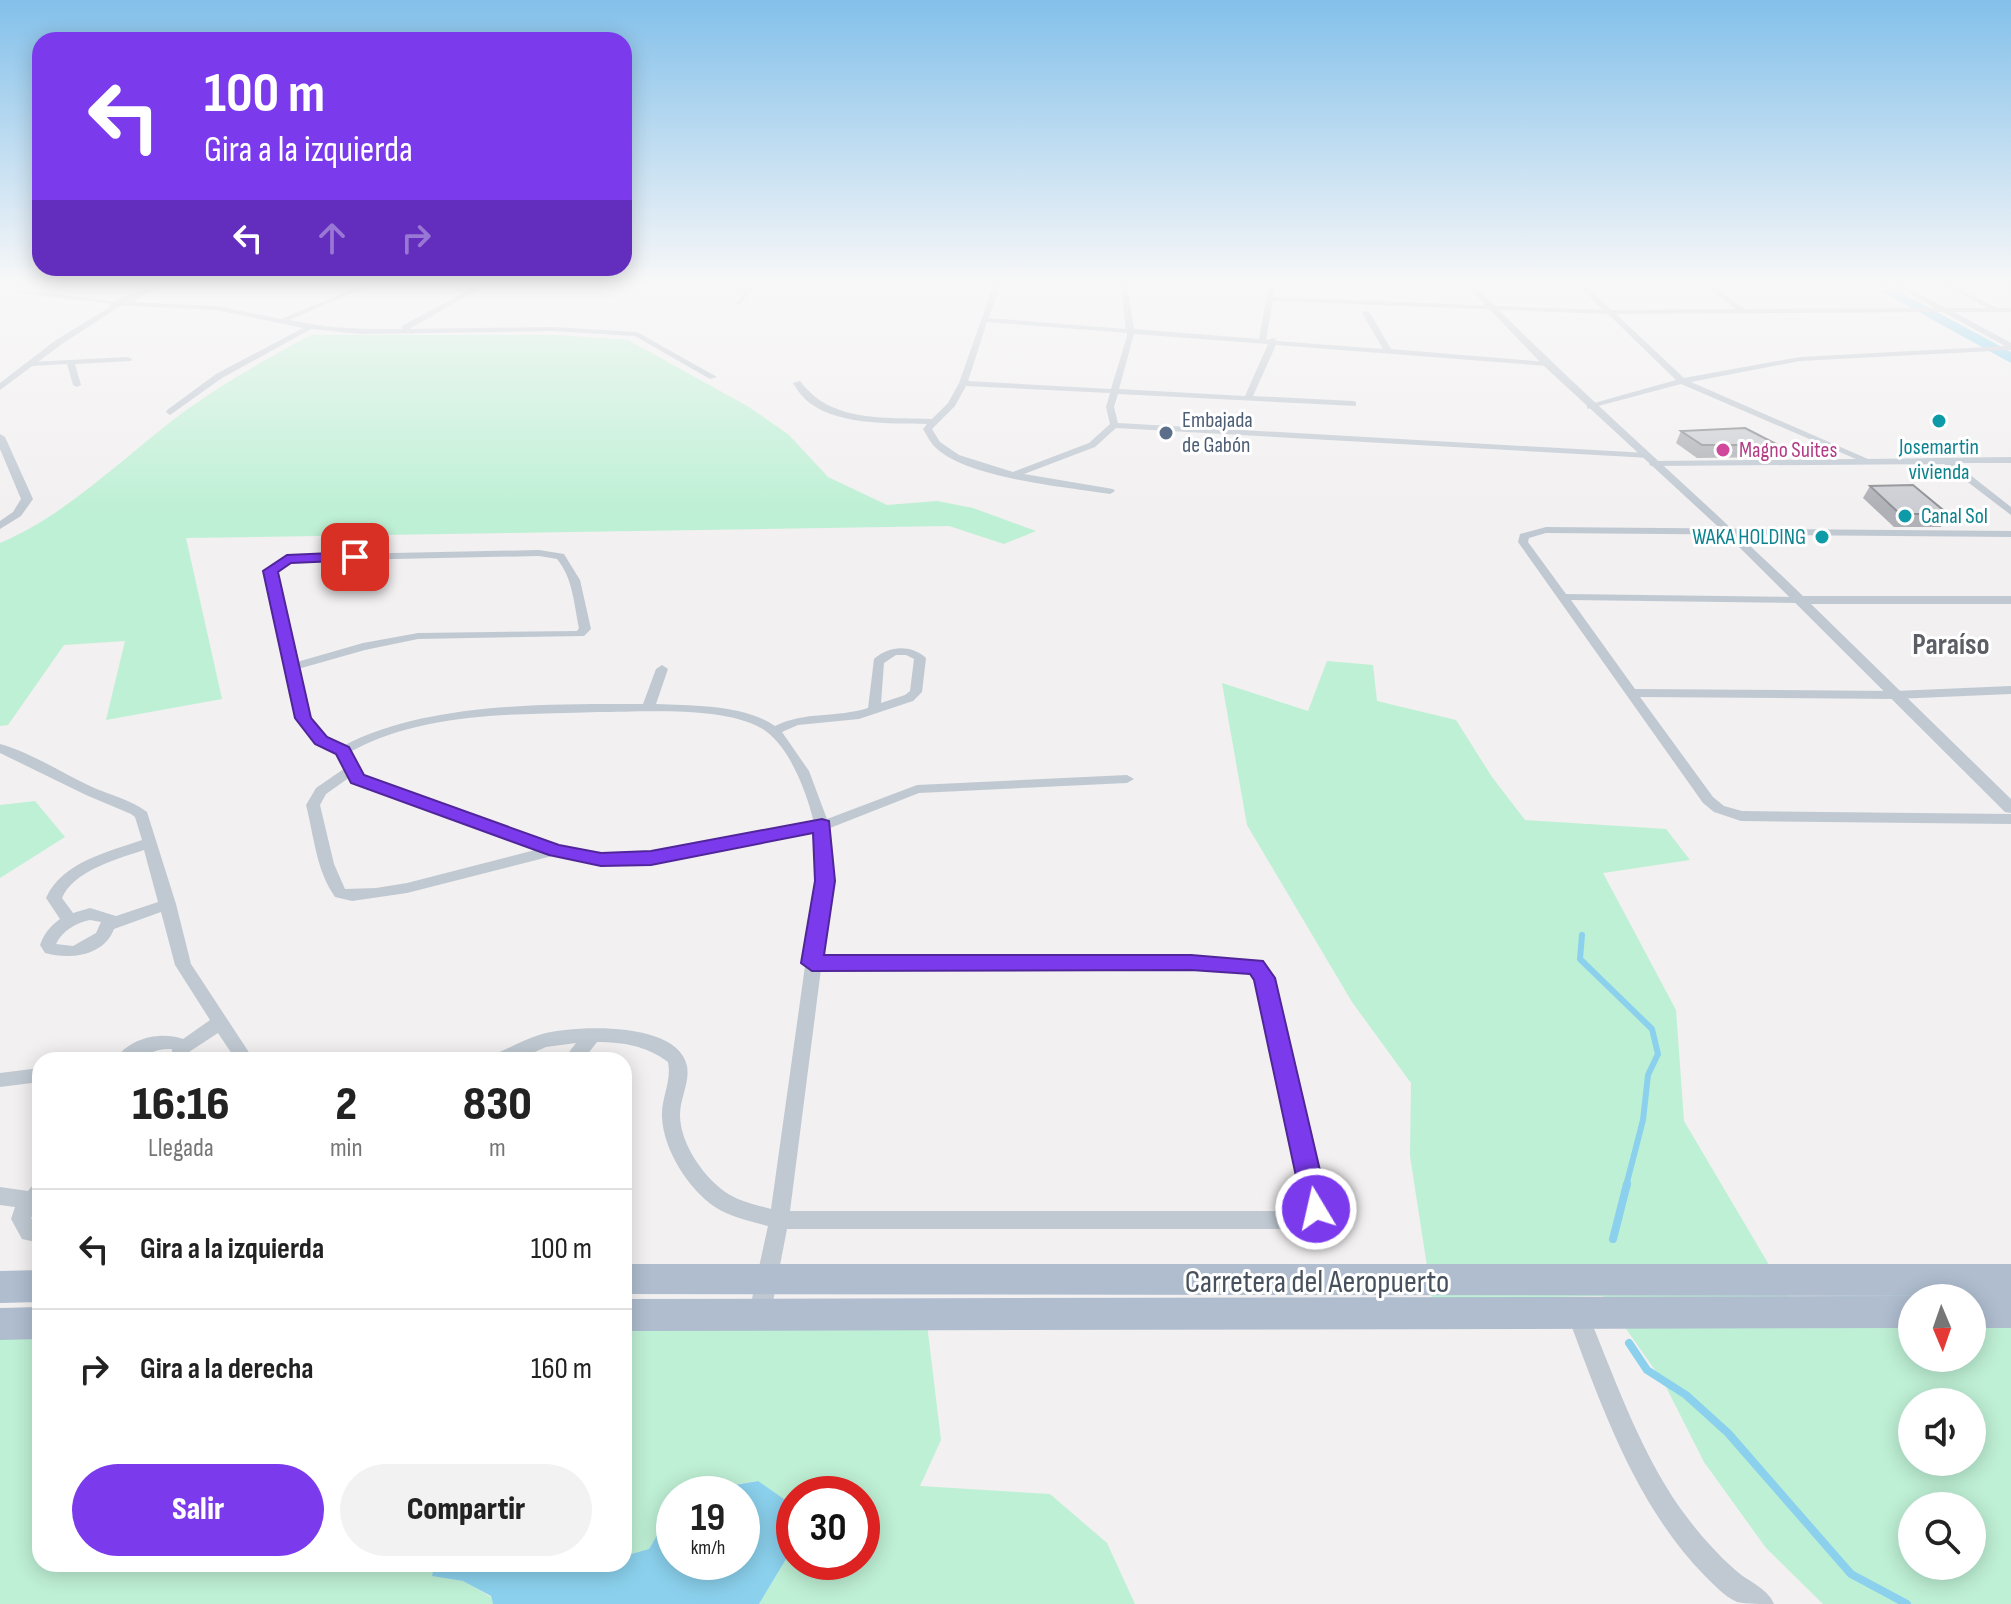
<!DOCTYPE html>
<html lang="es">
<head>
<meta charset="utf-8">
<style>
  body { margin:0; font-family:"Sofia Sans Condensed",sans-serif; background:#f2f2f2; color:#222; height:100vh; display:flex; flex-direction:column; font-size:30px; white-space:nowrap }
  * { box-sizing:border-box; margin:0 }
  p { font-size:26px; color:#767676 }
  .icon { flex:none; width:44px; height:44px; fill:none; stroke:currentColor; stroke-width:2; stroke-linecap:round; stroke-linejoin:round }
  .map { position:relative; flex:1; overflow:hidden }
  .drawer { position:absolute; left:32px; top:1052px; width:600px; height:520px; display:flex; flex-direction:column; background:#fff; border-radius:24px; box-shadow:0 4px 20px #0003 }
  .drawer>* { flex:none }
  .banner { position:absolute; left:32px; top:32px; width:600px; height:244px; border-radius:24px; box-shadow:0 4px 20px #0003; background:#7c3aed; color:#fff; overflow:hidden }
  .needle { width:52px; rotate:178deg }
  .controls { position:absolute; left:1898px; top:1284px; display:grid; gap:16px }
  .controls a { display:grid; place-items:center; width:88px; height:88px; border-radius:50%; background:#fff; box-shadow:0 4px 20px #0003; font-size:40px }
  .speed { position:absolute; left:656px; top:1476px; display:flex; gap:16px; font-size:40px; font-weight:700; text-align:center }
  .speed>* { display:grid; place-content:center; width:104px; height:104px; border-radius:50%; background:#fff; box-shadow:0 4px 20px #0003; line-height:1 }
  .speed small { font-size:20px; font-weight:400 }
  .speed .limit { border:12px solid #d22; background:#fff; color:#111 }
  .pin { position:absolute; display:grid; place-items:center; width:68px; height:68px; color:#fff; margin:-34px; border-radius:16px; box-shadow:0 4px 12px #0006 }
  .me { position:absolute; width:88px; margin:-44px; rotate:351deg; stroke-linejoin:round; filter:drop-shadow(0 0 6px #0008) }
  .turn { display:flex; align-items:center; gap:28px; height:168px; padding:0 40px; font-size:36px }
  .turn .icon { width:104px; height:104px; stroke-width:2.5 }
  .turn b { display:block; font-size:56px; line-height:68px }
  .lanes { display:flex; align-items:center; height:76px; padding:0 40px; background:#0003; justify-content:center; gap:40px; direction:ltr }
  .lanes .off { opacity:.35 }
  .eta { display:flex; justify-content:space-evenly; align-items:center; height:136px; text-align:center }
  .eta b { font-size:48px; font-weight:800; line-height:56px }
  .primary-button { display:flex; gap:16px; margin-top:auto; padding:16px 40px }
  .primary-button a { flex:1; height:92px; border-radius:48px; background:#7c3aed; color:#fff; font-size:32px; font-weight:800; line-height:92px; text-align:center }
  .primary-button a+a { background:#f2f2f2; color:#222 }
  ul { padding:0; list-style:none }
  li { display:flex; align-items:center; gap:24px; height:120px; padding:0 40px; border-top:2px solid #e0e0e0 }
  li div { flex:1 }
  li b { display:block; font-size:30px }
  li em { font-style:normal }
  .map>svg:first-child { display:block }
  .green { fill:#bef0d5; fill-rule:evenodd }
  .water { fill:#8bd1ed }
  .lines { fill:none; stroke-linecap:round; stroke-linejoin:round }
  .stream-far1 { stroke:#8bd1ed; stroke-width:6 }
  .stream { stroke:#8bd1ed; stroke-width:8 }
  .river { fill:#8bd1ed; fill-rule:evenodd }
  .minor { fill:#c0c9d2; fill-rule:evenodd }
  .tertiary { fill:#c0c9d2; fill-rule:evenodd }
  .primary { fill:#afbdcf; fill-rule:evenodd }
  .wall { fill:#afb1b6 }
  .building { fill:#ccced4; stroke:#8f9094; stroke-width:2 }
  .route { fill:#7c3aed; stroke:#51269a; stroke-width:2 }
  .culture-dot { fill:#0f9aa8; stroke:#fff; stroke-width:3 }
  .service-dot { fill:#5c6f8a; stroke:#fff; stroke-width:3 }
  .hotel-dot { fill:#d1479c; stroke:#fff; stroke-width:3 }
  .labels { text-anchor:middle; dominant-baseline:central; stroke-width:6; stroke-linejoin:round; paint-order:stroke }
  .far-service-label { font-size:22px; fill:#4e5e75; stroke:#fff; text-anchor:start }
  .far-culture-label { font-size:22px; fill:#0d838f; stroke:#fff }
  .far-hotel-label { font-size:22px; fill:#b23c85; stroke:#fff; text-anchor:start }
  .quarter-label { font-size:30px; font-weight:bold; fill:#5c5f65; stroke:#fff }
  .near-street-label { font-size:32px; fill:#47515d; stroke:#fff }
</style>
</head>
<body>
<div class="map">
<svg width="2011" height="1604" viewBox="0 0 2011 1604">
  <rect width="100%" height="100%" fill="#f2f0f0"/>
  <path class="green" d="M311,335H557L628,340L749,407L789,435L828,477L887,505L937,501L973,508L1036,531L1004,544L949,526L186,538L222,699L106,720L125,641L64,645L8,725L0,726V543C66,516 127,454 185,411C225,382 268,358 311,335Z
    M1327,661L1373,665L1377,701L1456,720L1492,777L1525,820L1666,829L1690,860L1603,873L1676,1010L1684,1121L1788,1297L2011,1293V1604H1823L1766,1548L1704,1462L1664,1383L1603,1296L1432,1299L1410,1156L1411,1083L1352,1002L1247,825L1222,683L1308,711ZM1912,1298H1972V1358H1912ZM1912,1402H1972V1462H1912ZM1912,1506H1972V1566H1912Z
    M35,801L65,837L0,878V805Z
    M624,1305L926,1316L941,1440L920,1486L1050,1494L1107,1543L1135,1604H759L794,1546V1562H862V1494H794V1506L757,1481L674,1494V1506L649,1549L624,1556Z
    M40,1309V1564H435L433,1576L464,1581L491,1597L493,1604H0V1319Z"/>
  <path class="water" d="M758,1481L794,1506V1546L759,1604H493L491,1596L463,1581L432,1576L435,1564H624V1556L649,1549L674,1506V1562H742V1494H680Z"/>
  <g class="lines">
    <path class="stream-far1" d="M1582,935L1580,959L1652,1029L1658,1054L1648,1075L1643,1120L1626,1186"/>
    <path class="stream" d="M1613,1239L1627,1184
      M1629,1343L1647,1370L1686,1395L1728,1433L1851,1574L1907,1604"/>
    <path class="river" d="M1868,284H1885L2011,352V363Z"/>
    <path class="minor" d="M13,284H19V287L24,290L119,302L116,304L22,294L13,289Z
      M365,284H374L289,320C327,328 363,330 402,329V326L480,284H488L409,329L553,327L637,332L717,377L710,379L635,336L553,331L361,334L311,329L222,378L170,415L166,412L167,410L216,374L303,328L217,310L131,306L128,304L131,302L217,306L281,319Z
      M750,284H756L740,304H736Z
      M994,284H1000L989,318L1126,329L1121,284H1127L1134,329L1259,339L1269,284H1275L1273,297L1603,310L1577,284H1584L1611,310L1736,309L1704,284H1711L1745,309L1935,308L1892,284H1900L1946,308H1988L1941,284H1949L1997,308H2011V312H1954L2011,343V350L1800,361L1691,382L1868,459L2011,457V463H1955L2011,507V515L1944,464L1651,466L1649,464L1654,461L1856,459L1681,384L1587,409V405L1676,380L1608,314L1273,301L1266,340L1274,338L1277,341L1383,349L1362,313L1366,311L1370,313L1391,349L1547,362L1551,364L1547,366L1276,345L1253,396L1353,401L1356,402V406L1118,394L1114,407L1118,423L1647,453L1652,456L1650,458L1116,428L1095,447L1024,474L1113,489L1115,491L1110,494C1066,487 962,478 933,445C929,440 926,434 923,429L927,424C891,423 832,426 804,398C800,394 796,388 793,383L800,381C831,423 884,417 932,419L948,403L959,383ZM1943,312L2005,346L1800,357L1684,378L1616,314ZM987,322L1127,333V336L1111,389L968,381ZM1134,334L1268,344L1245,396L1119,389ZM966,386L1110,393L1106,407L1110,424L1089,443L1013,472L959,455L940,442L932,429L955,406Z
      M128,357L132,359L131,361L75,364L81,385L77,387L73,385L67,364L31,366L27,364L31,362Z
      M1546,527L2011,531V537L1546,533L1529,538L1528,542L1566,594L1799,597L1805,600L1799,603L1571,600L1635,689L1895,691L2011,686V694L1895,699L1640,697L1713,797L1724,806L1742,811L2011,814V824L1741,821L1714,812L1703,803L1518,542L1520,534Z
      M539,550L564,554L580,580L591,629L584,636L418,639L365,650L298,669C307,707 305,727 343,746C426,702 550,704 643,704L656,669L662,665L668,669L656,704C694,706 742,704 775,726C805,711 837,718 868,708L874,659C889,646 910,644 926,658L922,692L913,701L859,719L798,725L782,732L809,771L827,819L917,785L1127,775L1134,779L1127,783L919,793L830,828L833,881L823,957H1191L1262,962L1273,978L1326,1209L1318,1221L1288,1229H787L770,1317L767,1324L759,1327L751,1324L748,1317L768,1226C750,1221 730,1217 715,1207C689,1190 663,1149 662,1117C661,1098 672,1081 668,1062C647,1046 623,1042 597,1042L583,1060H563L576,1043L546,1047L517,1060H489L492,1055C509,1049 524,1039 542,1034C576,1025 678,1021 687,1066C690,1083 680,1098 680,1115C680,1144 705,1180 730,1195C742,1202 757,1205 771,1209L805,966L804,963L806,959L817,881L816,832L627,866L556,855L407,893L352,901L335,897C316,870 314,836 306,805L316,788L345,768L338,754L316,743L297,718L265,571C275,559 285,558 300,555ZM539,556L557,559C573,578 574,605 579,628L577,631L418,633L363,643L297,662L276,572L284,564L300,561ZM896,655H906L914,659L910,691L905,695L881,703L884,663ZM598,712C642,712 723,706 761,728C789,744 807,793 814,823L627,856L558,845L363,776L350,752C425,711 515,715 598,712ZM350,777L353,782L539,849L407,883L376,888L345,889L334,864L320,805L326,794ZM821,969H1191L1251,972L1257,980L1306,1207L1288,1211H790Z
      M0,744C32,753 60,772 90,786C109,795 130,799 147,812L176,904L191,964L254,1060H236L218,1033L189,1052V1060H171L172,1049C154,1048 152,1054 137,1059C131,1061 122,1060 115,1060C129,1038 160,1031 183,1039L210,1020L175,965L161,912L114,929C104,956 70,960 45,953L40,945C44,934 50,926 60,919L46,898C62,862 108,852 142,840L135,817L131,814L86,795L0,753ZM144,850L158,902L116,916L90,908L73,913L62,898C74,870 118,859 144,850ZM90,920L101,922L96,933L73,946L56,944C63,930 76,923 90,920Z
      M40,1068V1082L0,1087V1073Z
      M40,1182V1205L31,1218L35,1224L40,1225V1243L22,1239L11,1219L15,1207L0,1205V1187L28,1191L33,1185Z
      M1578,1304L1585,1307C1614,1375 1637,1446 1680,1508C1696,1530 1713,1550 1733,1568C1746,1581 1767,1587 1774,1604C1763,1604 1746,1604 1737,1602C1724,1596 1714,1585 1704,1575C1635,1504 1601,1405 1567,1314L1571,1307Z"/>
    <path class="tertiary" d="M156,284H166L135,300L138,304L120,306L62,344L0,390V383L56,340L110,307L108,305C119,297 142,291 156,284Z
      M1465,284H1473C1579,392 1694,491 1803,596H2011V604H1811L2011,799V813L2005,812L1726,534L1544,366Z
      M0,434L5,437L33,499L21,516L0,529V521L13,512L21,499L0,449Z"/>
    <path class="primary" d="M624,1264H2011V1296L624,1294Z
      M40,1270V1302L0,1303V1271Z
      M1912,1296L1917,1298H1912V1328L624,1331V1299Z
      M1972,1296H2011V1328H1972V1298H1967Z
      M40,1307V1339L0,1340V1308Z"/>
  </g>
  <path class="wall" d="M1681,431L1778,445L1772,457L1697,458L1676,443Z
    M1870,486L1948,514L1941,527H1894L1863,498Z"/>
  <path class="building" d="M1745,428L1778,445H1702L1681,431Z
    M1913,485L1948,514H1900L1870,486Z"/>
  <linearGradient id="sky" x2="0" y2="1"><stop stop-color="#83c0ea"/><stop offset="0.56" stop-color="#f9f8f8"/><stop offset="1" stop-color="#f9f8f8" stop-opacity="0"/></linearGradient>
  <rect width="2011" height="508" fill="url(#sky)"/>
  <path class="route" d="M355,552L362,557L360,560L291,563L278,572L311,718L327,737L349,747L364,775L559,845L601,853L651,851L822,819L829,821L835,881L824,955H1191L1263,961L1275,978L1329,1209L1325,1217L1316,1220L1307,1217L1303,1209L1254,980L1250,974L1191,970L812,971L801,963L815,881L813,833L651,865L601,866L549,855L351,783L336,754L315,744L295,718L263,571L287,555Z"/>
  <g class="culture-dot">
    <circle cx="1939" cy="421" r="8"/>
    <circle cx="1905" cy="516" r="8"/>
    <circle cx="1822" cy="537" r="8"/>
  </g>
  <circle class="service-dot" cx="1166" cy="433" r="8"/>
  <circle class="hotel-dot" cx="1723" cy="450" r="8"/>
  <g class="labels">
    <g class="far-service-label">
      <text x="1182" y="420">Embajada<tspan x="1182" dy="25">de Gabón</tspan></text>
    </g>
    <g class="far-culture-label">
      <text x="1939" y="447">Josemartin<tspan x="1939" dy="25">vivienda</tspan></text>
      <text x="1921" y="516" text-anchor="start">Canal Sol</text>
      <text x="1806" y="537" text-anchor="end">WAKA HOLDING</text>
    </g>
    <g class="far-hotel-label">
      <text x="1739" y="450">Magno Suites</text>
    </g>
    <g class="quarter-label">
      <text x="1951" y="645">Paraíso</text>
    </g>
    <g class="near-street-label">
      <text x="1317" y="1282">Carretera del Aeropuerto</text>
    </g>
  </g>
</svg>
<div class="controls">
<a><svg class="needle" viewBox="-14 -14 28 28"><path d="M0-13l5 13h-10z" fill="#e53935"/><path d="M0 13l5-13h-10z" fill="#767676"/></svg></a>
<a><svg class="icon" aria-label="sound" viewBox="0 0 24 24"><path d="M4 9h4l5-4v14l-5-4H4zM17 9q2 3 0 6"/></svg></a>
<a><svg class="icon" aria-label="search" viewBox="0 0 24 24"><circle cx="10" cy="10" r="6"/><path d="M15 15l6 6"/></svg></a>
</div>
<div class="speed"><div>19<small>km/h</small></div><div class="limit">30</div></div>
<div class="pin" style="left:355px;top:557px;background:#d93025"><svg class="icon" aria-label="arrive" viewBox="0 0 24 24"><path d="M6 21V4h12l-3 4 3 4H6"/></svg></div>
<svg class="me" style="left:1316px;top:1209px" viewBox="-20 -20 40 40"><circle r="17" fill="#7c3aed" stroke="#fff" stroke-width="3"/><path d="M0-11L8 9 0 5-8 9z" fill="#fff"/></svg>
<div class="banner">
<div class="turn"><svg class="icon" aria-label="left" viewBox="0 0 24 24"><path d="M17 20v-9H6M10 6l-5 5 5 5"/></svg><div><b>100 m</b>Gira a la izquierda</div></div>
<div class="lanes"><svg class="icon" aria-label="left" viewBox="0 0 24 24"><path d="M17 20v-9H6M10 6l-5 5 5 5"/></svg><svg class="icon off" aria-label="ahead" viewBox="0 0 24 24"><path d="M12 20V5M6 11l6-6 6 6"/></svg><svg class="icon off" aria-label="right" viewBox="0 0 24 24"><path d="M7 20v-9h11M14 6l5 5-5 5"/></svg></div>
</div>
<section class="drawer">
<div class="eta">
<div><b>16:16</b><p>Llegada</p></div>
<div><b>2</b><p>min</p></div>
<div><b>830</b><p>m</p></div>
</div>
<ul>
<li><svg class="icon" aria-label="left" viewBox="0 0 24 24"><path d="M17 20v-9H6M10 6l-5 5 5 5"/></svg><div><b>Gira a la izquierda</b></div><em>100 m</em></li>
<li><svg class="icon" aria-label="right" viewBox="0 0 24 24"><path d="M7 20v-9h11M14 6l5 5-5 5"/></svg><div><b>Gira a la derecha</b></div><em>160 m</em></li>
</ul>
<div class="primary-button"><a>Salir</a><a>Compartir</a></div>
</section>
</div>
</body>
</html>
